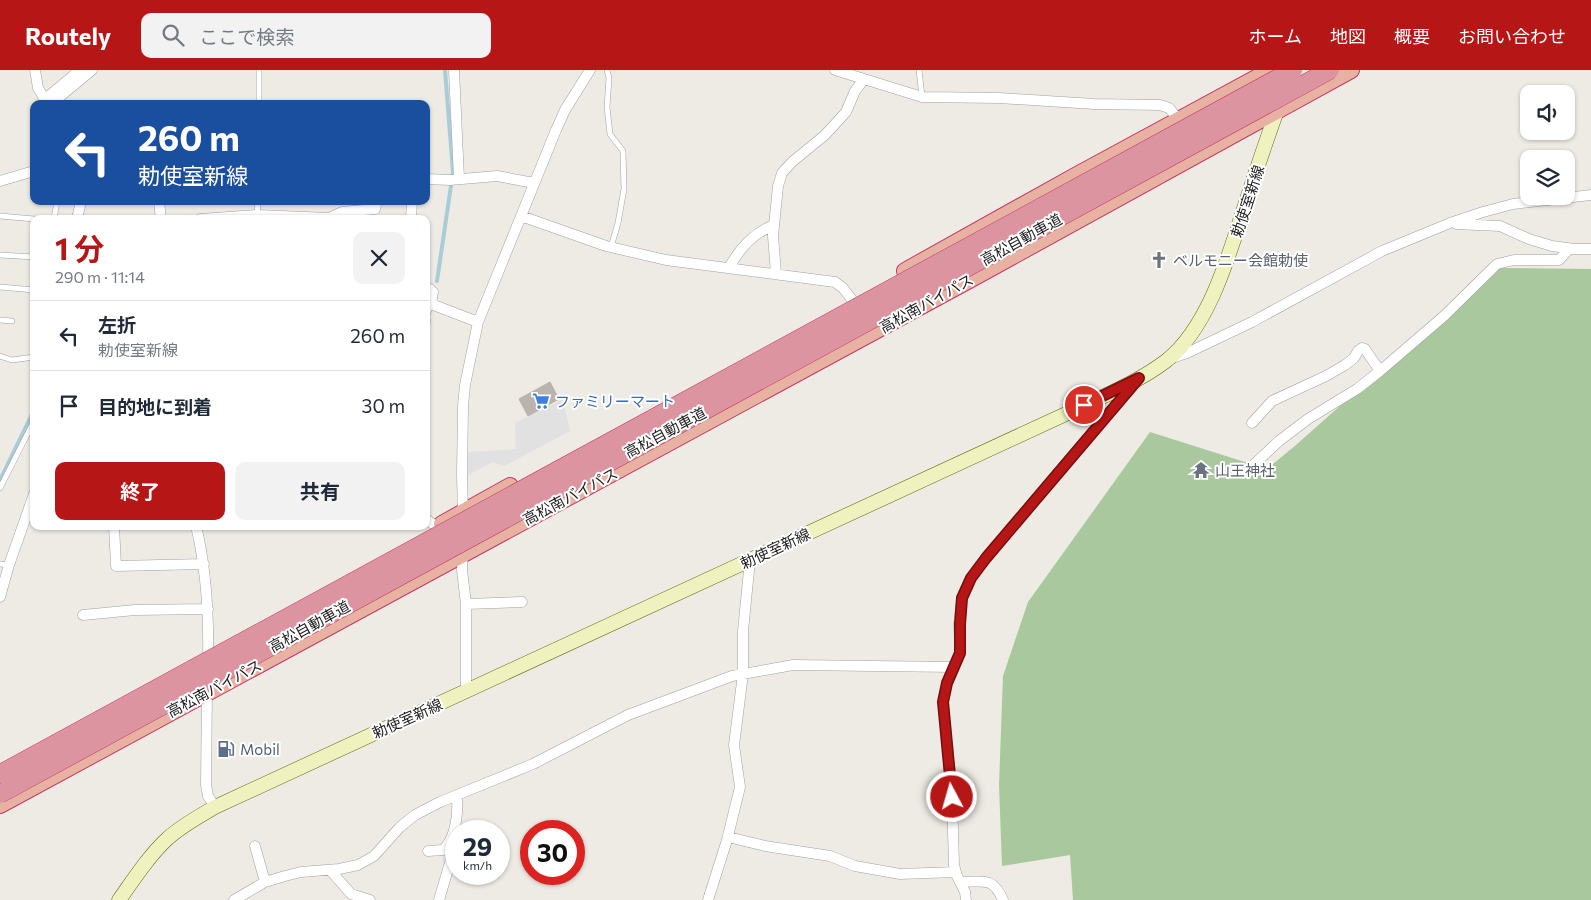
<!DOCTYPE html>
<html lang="ja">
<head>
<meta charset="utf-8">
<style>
  body { margin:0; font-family:Commissioner,"Noto Sans JP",sans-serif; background:#f2f2f3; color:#1f2937; height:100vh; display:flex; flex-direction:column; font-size:19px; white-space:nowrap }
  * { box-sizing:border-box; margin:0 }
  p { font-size:16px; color:#747a83 }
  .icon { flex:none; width:28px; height:28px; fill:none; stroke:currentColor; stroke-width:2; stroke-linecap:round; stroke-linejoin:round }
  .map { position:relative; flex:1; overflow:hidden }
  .sheet { position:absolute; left:30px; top:145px; width:400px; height:315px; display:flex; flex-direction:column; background:#fff; border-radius:10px; box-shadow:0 1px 4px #0004 }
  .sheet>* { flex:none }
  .guide { position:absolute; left:30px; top:30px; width:400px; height:105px; border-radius:10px; box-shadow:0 1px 4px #0004; background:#1a4fa0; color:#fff; overflow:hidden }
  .buttons { position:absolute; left:1520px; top:15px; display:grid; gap:10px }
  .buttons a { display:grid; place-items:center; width:55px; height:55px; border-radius:10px; background:#fff; box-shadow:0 1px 4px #0004; font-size:25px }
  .speed { position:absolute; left:445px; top:750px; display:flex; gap:10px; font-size:25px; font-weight:700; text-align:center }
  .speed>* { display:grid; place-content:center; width:65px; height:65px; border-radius:50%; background:#fff; box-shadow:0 1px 4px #0004; line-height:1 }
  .speed small { font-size:12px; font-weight:400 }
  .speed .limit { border:8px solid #d22; background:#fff; color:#111 }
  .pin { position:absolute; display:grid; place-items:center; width:42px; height:42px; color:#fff; margin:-21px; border:2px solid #fff; border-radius:50%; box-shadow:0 1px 5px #0007 }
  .me { position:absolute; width:55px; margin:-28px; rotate:354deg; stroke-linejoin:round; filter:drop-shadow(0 0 4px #0008) }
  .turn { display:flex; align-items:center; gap:18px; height:105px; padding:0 25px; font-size:22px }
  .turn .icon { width:65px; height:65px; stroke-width:2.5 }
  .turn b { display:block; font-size:35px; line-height:42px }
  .round { display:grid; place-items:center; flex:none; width:52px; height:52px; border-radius:10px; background:#f2f2f3 }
  .headline { display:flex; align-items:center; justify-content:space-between; height:85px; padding:0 25px }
  h1 { font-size:30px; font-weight:700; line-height:38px; color:#b61615 }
  .action { display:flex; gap:10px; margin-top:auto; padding:10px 25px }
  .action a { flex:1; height:58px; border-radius:10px; background:#b61615; color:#fff; font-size:20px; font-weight:700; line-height:58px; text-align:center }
  .action a+a { background:#f2f2f3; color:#1f2937 }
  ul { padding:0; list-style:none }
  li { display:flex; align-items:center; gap:15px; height:70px; padding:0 25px; border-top:1px solid #e0e1e3 }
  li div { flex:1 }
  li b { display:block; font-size:19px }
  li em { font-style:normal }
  header { display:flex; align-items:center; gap:30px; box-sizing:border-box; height:70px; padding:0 25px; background:#b61615; color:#fff }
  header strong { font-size:24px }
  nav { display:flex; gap:28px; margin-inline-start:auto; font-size:18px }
  .search { width:350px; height:45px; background:#f2f2f3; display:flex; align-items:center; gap:12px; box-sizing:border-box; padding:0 18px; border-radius:10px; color:#747a83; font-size:19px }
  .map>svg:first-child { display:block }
  .forest { fill:#aac89e }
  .parking { fill:#e1e1e1 }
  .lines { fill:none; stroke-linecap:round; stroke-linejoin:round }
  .stream { stroke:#a9ccd7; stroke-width:4 }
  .building { fill:#bab4ae; stroke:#bdb2a8 }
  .service-casing { stroke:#a1a1a1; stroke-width:6 }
  .minor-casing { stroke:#a1a1a1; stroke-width:11 }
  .secondary-casing { stroke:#5f6910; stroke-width:15 }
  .trunk-casing { stroke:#c63767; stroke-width:18 }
  .service { stroke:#fff; stroke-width:5 }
  .minor { stroke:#fff; stroke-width:10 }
  .secondary { stroke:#eff2be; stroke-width:14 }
  .trunk { stroke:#e8b2a3; stroke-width:16 }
  .motorway-bridge-casing { stroke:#c63767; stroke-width:19; stroke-linecap:butt }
  .motorway-bridge { stroke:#dd94a1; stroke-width:18 }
  .route-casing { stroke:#760e0e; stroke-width:12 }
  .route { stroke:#b61615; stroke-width:9 }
  .labels { text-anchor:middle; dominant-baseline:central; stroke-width:4; stroke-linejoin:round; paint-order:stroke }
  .street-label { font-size:15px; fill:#1d1d1d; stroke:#fff }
  .worship-label { font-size:15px; fill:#5b616d; stroke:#fff; text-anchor:start }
  .shop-label { font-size:15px; fill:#366cbe; stroke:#fff; text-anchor:start }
  .service-label { font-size:15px; fill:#4e5e75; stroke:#fff; text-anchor:start }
</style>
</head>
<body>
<header>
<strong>Routely</strong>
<div class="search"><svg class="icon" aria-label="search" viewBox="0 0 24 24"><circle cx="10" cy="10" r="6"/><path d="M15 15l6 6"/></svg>ここで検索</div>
<nav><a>ホーム</a><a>地図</a><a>概要</a><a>お問い合わせ</a></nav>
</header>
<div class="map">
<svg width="1591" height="830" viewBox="0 0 1591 830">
  <rect width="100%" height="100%" fill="#edebe4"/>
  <path class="forest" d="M1495,198L1591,199V830H1073L1070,785L1002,796L999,715L1003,606L1028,532L1150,362L1267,399L1296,375Z"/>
  <path class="parking" d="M563,329L570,361L504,396L493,392L468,405V382L516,379L515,353Z"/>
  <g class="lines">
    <path class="stream" d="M437,211L453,102L445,0
      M426,267L429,250
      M0,410L34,340"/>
  </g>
  <path class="building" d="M550,312L559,329L528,346L519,329Z"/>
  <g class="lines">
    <g class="service-casing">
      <path id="service" d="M259,0V34
        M607,0L609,8L607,37L610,64L623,81L624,119L618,153L611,177
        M919,0L922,27
        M257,145L258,131
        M0,146L34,149
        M54,149L57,131
        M0,185L34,187
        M0,217L34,220
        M426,248L431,234
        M0,250L12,251
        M0,286L12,290L34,287
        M0,418L34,351
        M0,494L9,495"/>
    </g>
    <g class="minor-casing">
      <path id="minor" d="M35,0L38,18L47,33
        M454,0L459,109
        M835,0L922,27L999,28L1094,34L1160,35L1169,38L1179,50
        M45,29L80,0
        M51,34L92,0
        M426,109L450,110L497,106L534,113
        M0,111L34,101
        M159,131L161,149
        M521,146L606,176L666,190L835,212L843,218L853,231
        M77,149L81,131
        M200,149L257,145L329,148L342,142L375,139L377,131
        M411,149L412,131
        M1456,154L1500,156L1529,169L1552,176L1574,179H1591
        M729,198C739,179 753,163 774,155
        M776,203L773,166L778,116L782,103L792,92L825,65L846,42L855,21L864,9
        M426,218L430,219L433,222L431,234L478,252
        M1172,288L1187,283L1252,252L1382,181L1450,153L1483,142L1513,134L1591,125
        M1252,353L1272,331L1326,306L1345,295L1354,288L1358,281L1362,278L1365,279L1380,301
        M1249,399L1279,371L1308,349L1357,319L1380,301L1444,246L1497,194L1514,190H1559L1569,179
        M463,446L462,404L463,336L465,315L478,252L556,60L565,40L590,0
        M426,449L437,457
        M114,456L116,496L204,494
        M196,456C207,501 209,547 208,593
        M463,480L462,500L466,534V621
        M0,527L9,495L34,424
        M466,534L522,532
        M83,545L135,540L208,539
        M207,620L206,715L208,726L215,737
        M728,767L765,776L830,786L855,796L900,804L956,802
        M255,776L265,812
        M428,781L443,780C456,767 458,743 457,725
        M330,800L351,824L370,830
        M960,812C983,812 993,806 1003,830
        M234,830L265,812L285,806L301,802L339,799L358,795L374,786L400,757L415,745L440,732L533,694L628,645L732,606L793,595L954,597
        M439,830L456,772
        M708,830L727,770L740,717L734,675L743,604V561L750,490
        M966,830L965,822L957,806L954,795L952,727L943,632L947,613L960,583L959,554L962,528L971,508L986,488L1135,312"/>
    </g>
    <g class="secondary-casing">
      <path id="secondary" d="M119,830C134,809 148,787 167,769C181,756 198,747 215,737L1068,343C1101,327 1137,313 1166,291C1210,257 1230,181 1247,129C1257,98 1268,66 1279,35"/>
    </g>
    <g class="trunk-casing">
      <path id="trunk" d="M905,201L1077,105L1271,0
        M442,454L510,416
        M0,735L971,209L1351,0"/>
    </g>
    <use href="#service" class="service"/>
    <use href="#minor" class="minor"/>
    <use href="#secondary" class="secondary"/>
    <use href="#trunk" class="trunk"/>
    <g class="motorway-bridge-casing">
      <path id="motorway-bridge" d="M0,704L1293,0
        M0,724L1330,0"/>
    </g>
    <use href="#motorway-bridge" class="motorway-bridge"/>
  </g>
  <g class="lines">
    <g class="route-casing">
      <path id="route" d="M952,727L943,632L947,613L960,583V554L962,528L971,508L986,488L1139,308L1084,335"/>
    </g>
    <use href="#route" class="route"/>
  </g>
  <defs>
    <g id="church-bare" transform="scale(1.35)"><path d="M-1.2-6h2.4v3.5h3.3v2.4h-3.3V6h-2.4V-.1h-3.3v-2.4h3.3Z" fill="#6b7280" stroke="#fff" stroke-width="2.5" paint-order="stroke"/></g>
    <g id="supermarket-bare" transform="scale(1.35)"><path d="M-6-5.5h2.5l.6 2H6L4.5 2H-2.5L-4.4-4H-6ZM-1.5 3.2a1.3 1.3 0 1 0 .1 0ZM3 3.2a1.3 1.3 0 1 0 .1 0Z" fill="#3f7fe0" stroke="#fff" stroke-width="2.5" paint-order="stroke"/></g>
    <g id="temple-bare" transform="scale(1.35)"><path d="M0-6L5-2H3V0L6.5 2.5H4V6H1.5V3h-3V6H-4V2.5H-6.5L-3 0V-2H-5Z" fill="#6b7280" stroke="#fff" stroke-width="2.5" paint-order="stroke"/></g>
    <g id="fuel-bare" transform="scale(1.35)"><path d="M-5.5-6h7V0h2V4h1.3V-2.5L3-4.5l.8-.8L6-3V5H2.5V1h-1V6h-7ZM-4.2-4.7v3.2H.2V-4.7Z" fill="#5c6f8a" stroke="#fff" stroke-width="2.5" paint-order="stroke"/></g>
  </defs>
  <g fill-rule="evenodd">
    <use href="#church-bare" x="1159" y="190"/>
    <use href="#supermarket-bare" x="541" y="331"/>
    <use href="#temple-bare" x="1201" y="400"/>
    <use href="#fuel-bare" x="226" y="679"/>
  </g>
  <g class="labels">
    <g class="street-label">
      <text transform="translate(1247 131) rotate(-72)">勅使室新線</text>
      <text transform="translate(1021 169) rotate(-29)">高松自動車道</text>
      <text transform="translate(926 233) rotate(-29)">高松南バイパス</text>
      <text transform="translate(665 362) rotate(-28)">高松自動車道</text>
      <text transform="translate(570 426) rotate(-28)">高松南バイパス</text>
      <text transform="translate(775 478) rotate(-25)">勅使室新線</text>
      <text transform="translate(309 556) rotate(-29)">高松自動車道</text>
      <text transform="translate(214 618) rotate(-28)">高松南バイパス</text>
      <text transform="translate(407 648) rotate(-24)">勅使室新線</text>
    </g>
    <g class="worship-label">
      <text x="1173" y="190">ベルモニー会館勅使</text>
      <text x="1215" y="400">山王神社</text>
    </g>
    <g class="shop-label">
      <text x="555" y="331">ファミリーマート</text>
    </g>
    <g class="service-label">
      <text x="240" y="679">Mobil</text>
    </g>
  </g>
</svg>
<div class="buttons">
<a><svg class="icon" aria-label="sound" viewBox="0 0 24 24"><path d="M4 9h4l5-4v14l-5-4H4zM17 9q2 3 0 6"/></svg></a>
<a><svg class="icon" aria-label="layers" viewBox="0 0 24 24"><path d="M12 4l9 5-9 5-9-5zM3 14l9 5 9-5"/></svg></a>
</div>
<div class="speed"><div>29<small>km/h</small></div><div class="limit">30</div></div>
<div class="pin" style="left:1084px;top:335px;background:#d93025"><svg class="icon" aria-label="arrive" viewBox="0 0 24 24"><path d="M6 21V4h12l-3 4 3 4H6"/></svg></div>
<svg class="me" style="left:952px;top:727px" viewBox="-20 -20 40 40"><circle r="17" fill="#b61615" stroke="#fff" stroke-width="3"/><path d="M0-11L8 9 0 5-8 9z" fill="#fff"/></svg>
<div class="guide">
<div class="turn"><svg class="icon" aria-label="left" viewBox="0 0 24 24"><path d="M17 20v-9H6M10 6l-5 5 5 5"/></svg><div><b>260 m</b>勅使室新線</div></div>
</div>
<section class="sheet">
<div class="headline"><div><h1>1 分</h1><p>290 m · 11:14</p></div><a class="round"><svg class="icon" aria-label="close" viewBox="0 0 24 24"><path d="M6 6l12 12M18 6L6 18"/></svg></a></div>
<ul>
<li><svg class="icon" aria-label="left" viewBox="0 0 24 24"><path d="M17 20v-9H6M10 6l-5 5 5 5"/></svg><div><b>左折</b><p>勅使室新線</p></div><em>260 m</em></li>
<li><svg class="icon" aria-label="arrive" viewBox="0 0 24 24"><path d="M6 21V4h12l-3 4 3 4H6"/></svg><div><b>目的地に到着</b></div><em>30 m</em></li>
</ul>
<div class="action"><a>終了</a><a>共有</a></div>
</section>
</div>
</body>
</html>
